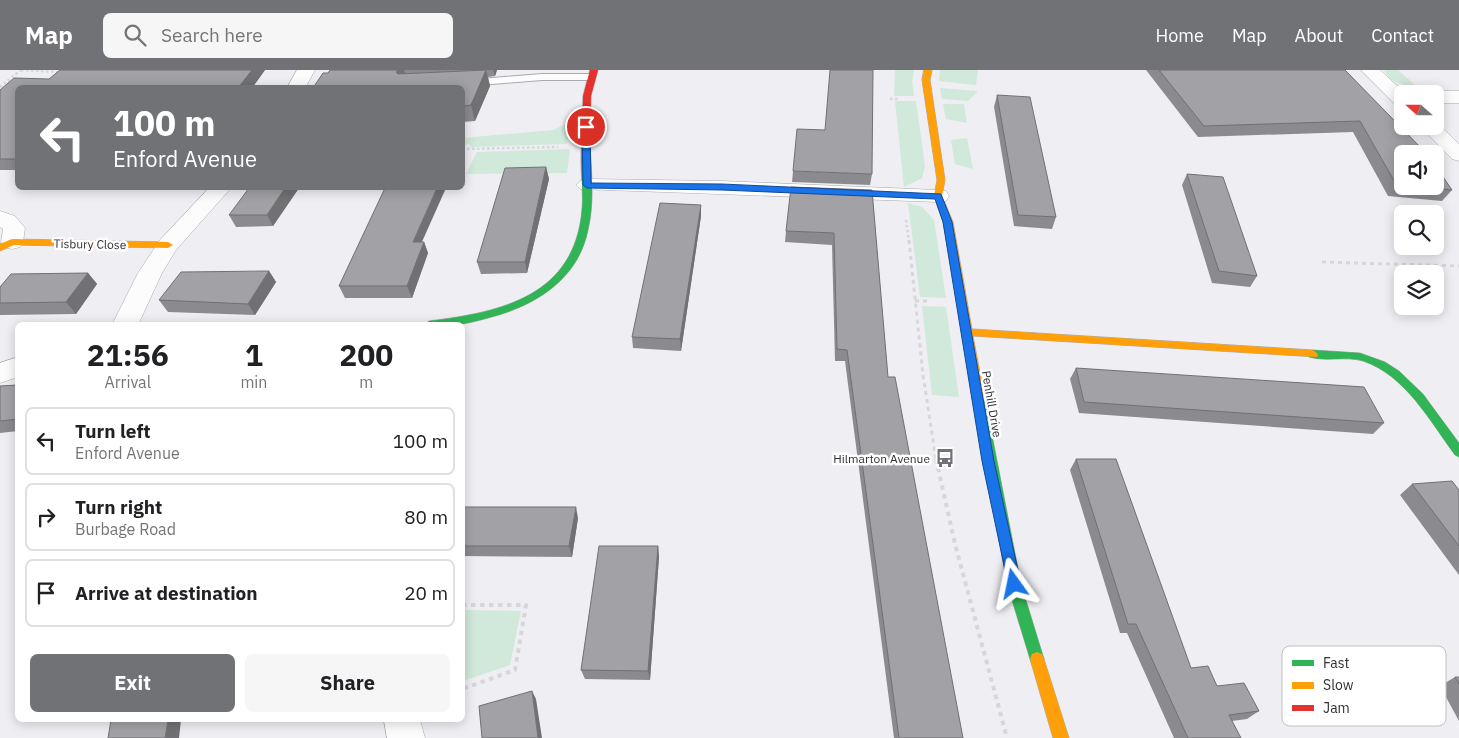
<!DOCTYPE html>
<html lang="en">
<head>
<meta charset="utf-8">
<style>
  body { margin:0; font-family:"IBM Plex Sans",sans-serif; background:#f6f6f6; color:#202124; height:100vh; display:flex; flex-direction:column; font-size:19px; white-space:nowrap }
  * { box-sizing:border-box; margin:0 }
  p { font-size:16px; color:#757577 }
  .icon { flex:none; width:28px; height:28px; fill:none; stroke:currentColor; stroke-width:2; stroke-linecap:round; stroke-linejoin:round }
  .map { position:relative; flex:1; overflow:hidden }
  .panel { position:absolute; left:15px; top:252px; width:450px; height:400px; display:flex; flex-direction:column; background:#fff; border-radius:8px; box-shadow:0 2px 12px #0003 }
  .panel>* { flex:none }
  .top-card { position:absolute; left:15px; top:15px; width:450px; height:105px; border-radius:8px; box-shadow:0 2px 12px #0003; background:#717276; color:#fff; overflow:hidden }
  .needle { width:32px; rotate:291deg }
  .tools { position:absolute; left:1394px; top:15px; display:grid; gap:10px }
  .tools a { display:grid; place-items:center; width:50px; height:50px; border-radius:8px; background:#fff; box-shadow:0 2px 12px #0003; font-size:25px }
  .pin { position:absolute; display:grid; place-items:center; width:42px; height:42px; color:#fff; margin:-21px; border:2px solid #fff; border-radius:50%; box-shadow:0 1px 5px #0007 }
  .me { position:absolute; width:55px; margin:-28px; rotate:348deg; stroke-linejoin:round; filter:drop-shadow(0 0 4px #0008) }
  .turn { display:flex; align-items:center; gap:18px; height:105px; padding:0 15px; font-size:22px }
  .turn .icon { width:65px; height:65px; stroke-width:2.5 }
  .turn b { display:block; font-size:35px; line-height:42px }
  .eta { display:flex; justify-content:space-evenly; align-items:center; height:85px; text-align:center }
  .eta b { font-size:30px; font-weight:700; line-height:35px }
  .primary-button { display:flex; gap:10px; margin-top:auto; padding:10px 15px }
  .primary-button a { flex:1; height:58px; border-radius:8px; background:#717276; color:#fff; font-size:20px; font-weight:700; line-height:58px; text-align:center }
  .primary-button a+a { background:#f6f6f6; color:#202124 }
  ul { padding:0; list-style:none }
  li { display:flex; align-items:center; gap:15px; height:68px; margin:0 10px 8px; padding:0 5px; border:2px solid #e0e0e0; border-radius:8px }
  li div { flex:1 }
  li b { display:block; font-size:19px }
  li em { font-style:normal }
  header { display:flex; align-items:center; gap:30px; box-sizing:border-box; height:70px; padding:0 25px; background:#717276; color:#fff }
  header strong { font-size:24px }
  nav { display:flex; gap:28px; margin-inline-start:auto; font-size:18px }
  .search { width:350px; height:45px; background:#f6f6f6; display:flex; align-items:center; gap:12px; box-sizing:border-box; padding:0 18px; border-radius:8px; color:#757577; font-size:19px }
  .map>svg:first-child { display:block }
  .green { fill:#d0e9da }
  .lines { fill:none; stroke-linecap:round; stroke-linejoin:round }
  .lane-casing { stroke:#ababaf; stroke-width:2 }
  .street-casing { stroke:#ababaf; stroke-width:1 }
  .fast-casing { stroke:#ababaf; stroke-width:1 }
  .slow-casing { stroke:#ababaf; stroke-width:1 }
  .jam-casing { stroke:#ababaf; stroke-width:1 }
  .path-far2 { stroke:#d6d7d9; stroke-width:2.5; stroke-dasharray:2.5 2.5; stroke-linecap:butt }
  .path-far1 { stroke:#d6d7d9; stroke-width:3; stroke-dasharray:4 4; stroke-linecap:butt }
  .path { stroke:#d6d7d9; stroke-width:4; stroke-dasharray:4.5 4.5; stroke-linecap:butt }
  .lane { fill:#fcfcfd; fill-rule:evenodd }
  .street { fill:#fcfcfd; fill-rule:evenodd }
  .fast { fill:#30b455; fill-rule:evenodd }
  .slow { fill:#ff9f0a; fill-rule:evenodd }
  .jam { fill:#e5322d; fill-rule:evenodd }
  .wall { fill:#8b8b8f }
  .shaded-wall { fill:#717174 }
  .building { fill:#a2a2a6; stroke:#717174 }
  .route { fill:#1a73e8; stroke:#114b97 }
  .labels { text-anchor:middle; dominant-baseline:central; stroke-width:5; stroke-linejoin:round; paint-order:stroke }
  .street-label { font-size:12px; fill:#2e2f33; stroke:#fff }
  .poi-label { font-size:12px; fill:#2e2f33; stroke:#fff; text-anchor:end }
  .key { fill:#fff; stroke:#c0c1c2; stroke-width:1 }
  .key-label { font-size:14px; fill:#2e2f33 }
</style>
</head>
<body>
<header>
<strong>Map</strong>
<div class="search"><svg class="icon" aria-label="search" viewBox="0 0 24 24"><circle cx="10" cy="10" r="6"/><path d="M15 15l6 6"/></svg>Search here</div>
<nav><a>Home</a><a>Map</a><a>About</a><a>Contact</a></nav>
</header>
<div class="map">
<svg width="1459" height="668" viewBox="0 0 1459 668">
  <rect width="100%" height="100%" fill="#eeeef3"/>
  <path class="green" d="M895,0H914L912,12L914,26H894Z
    M940,0H978L976,15L939,11Z
    M1384,0H1398L1423,22L1391,10Z
    M940,18L977,21V22L968,31L942,29Z
    M895,31H916L925,96L922,108L904,117Z
    M943,34H964L967,53L946,49Z
    M570,52L567,74L472,77L469,74L463,75V68L553,60Z
    M967,68L973,99L955,94L951,70Z
    M570,79L567,103L466,104L477,82Z
    M908,133L922,137L934,150L946,228L920,227Z
    M922,236L946,237L959,327L932,325Z
    M463,540L521,541L510,595L463,611Z"/>
  <g class="lines">
    <g class="lane-casing">
      <path id="lane" d="M542,4H590L595,7L590,10H542L468,16L463,13L468,10Z"/>
    </g>
    <g class="street-casing">
      <path id="street" d="M297,0H315L305,18H287Z
        M1361,0H1380L1406,24H1402V35L1395,34Z
        M1435,21H1459V33H1435V24H1428Z
        M1435,51L1459,74V91L1452,89L1420,56H1435Z
        M587,109L722,111L938,120L946,121L949,126L946,131L938,132L580,119L576,115L580,111Z
        M209,118H231L176,180L162,203L138,255H112L138,203L160,170Z
        M0,141L15,146L25,158L23,172L20,177L12,179L4,177L1,172L3,159L0,157Z
        M18,287V307L0,313V293Z
        M384,650H420L425,668H387Z"/>
    </g>
    <g class="fast-casing">
      <path id="fast" d="M583,70L590,72C591,101 595,131 588,160C578,210 535,236 488,248C477,251 466,254 454,255C444,256 434,255 424,255L429,251C502,242 575,226 582,139C584,121 578,84 583,70Z
        M1313,280L1360,283L1385,292L1399,301L1423,324L1459,373V387L1455,385C1430,351 1405,305 1363,291C1345,286 1326,292 1309,287L1308,284Z
        M979,325L985,329L1021,514L1044,589L1042,594L1037,596L1032,594L1030,589L1007,514L973,329Z"/>
    </g>
    <g class="slow-casing">
      <path id="slow" d="M924,0H932L930,10L945,110L942,126L953,152L972,259L1313,280L1318,284L1317,287L973,266L985,329L983,332H975L943,152L934,126L937,110L922,10Z
        M12,169L168,172L173,175L168,178L14,175L0,181V174Z
        M1037,582L1042,584L1044,589L1069,668H1053L1030,589L1032,584Z"/>
    </g>
    <g class="jam-casing">
      <path id="jam" d="M590,0H598L591,26L590,72L586,74L582,72L583,26Z"/>
    </g>
    <path class="path-far2" d="M21,0L60,2
      M0,17L21,0
      M890,29H900
      M462,79L558,77
      M906,150L909,172"/>
    <path class="path-far1" d="M909,170L923,305L936,390
      M1322,192L1459,196
      M915,231H930"/>
    <path class="path" d="M936,389L955,474L1007,668
      M462,535H526L515,600L462,619"/>
    <use href="#lane" class="lane"/>
    <use href="#street" class="street"/>
    <use href="#fast" class="fast"/>
    <use href="#slow" class="slow"/>
    <use href="#jam" class="jam"/>
  </g>
  <path class="wall" d="M265,0L252,18H18V100H0V20L49,9Z
    M330,0H497L495,6L488,7L490,16L475,51L462,52V18L328,3Z
    M1146,0H1345L1402,84V116H1435L1452,120L1442,131L1388,126L1353,62L1198,67Z
    M997,25L1056,147L1052,159L1014,156L994,37Z
    M546,97L549,109L527,203L481,204L477,192Z
    M793,101L872,104L870,115L792,112Z
    M1187,104L1257,206L1250,217L1212,213L1182,115Z
    M299,118L273,156L236,157L229,145Z
    M872,120L888,307L963,668H894L845,291H835L832,175L785,172L786,161Z
    M701,135V146L681,281L633,278L632,267Z
    M422,172H424L428,183L412,228H345L339,216Z
    M269,201L276,212L255,245L168,242L159,230Z
    M88,203L97,214L76,244L0,245V217Z
    M1076,298L1384,353L1373,364L1079,343L1070,309Z
    M18,315V361L0,363V316Z
    M1076,389L1191,598L1217,616L1259,641L1247,649L1232,651L1241,668H1174L1127,563H1120L1070,400Z
    M1412,414L1459,420V505L1400,425Z
    M462,437L578,448L572,487L462,486Z
    M658,476L659,487L650,610L585,609L581,600Z
    M1455,607H1459V651L1440,616Z"/>
  <path class="shaded-wall" d="M252,0H265L252,18H238Z
    M399,0H404L408,13L396,2Z
    M486,0L490,16L475,51L471,35Z
    M493,0H497L495,6Z
    M546,97L549,109L527,203L525,192Z
    M285,118H299L273,156L267,145Z
    M437,118H446L417,183L413,172Z
    M701,135V146L681,281L680,269Z
    M424,172L428,183L412,228L407,216Z
    M269,201L276,212L255,245L248,234Z
    M88,203L97,214L76,244L66,232Z
    M576,437L578,448L572,487L569,476Z
    M658,476L659,487L650,610L648,601Z
    M532,621L536,629L542,668H538Z
    M168,650H181L179,668H165Z"/>
  <path class="building" d="M60,0H252L238,18H18V89H0V20L14,8L49,9Z
    M330,0H399L396,2L398,4L486,0L471,35L462,36V18H313L323,3H328Z
    M830,0H873L872,104L793,101L797,59L825,60Z
    M1159,0H1345L1427,84H1402V115L1396,114L1360,51L1204,56Z
    M997,25L1030,27L1056,147L1018,145Z
    M1435,95L1452,120L1418,116H1435Z
    M546,97L525,192H477L505,98Z
    M1187,104L1223,107L1257,206L1219,201Z
    M791,117L872,120L888,307H895L963,668H899L847,280L837,279L834,163L786,161Z
    M249,118H285L267,145H229Z
    M385,118H437L413,172H424L407,216H339Z
    M660,133L701,135L680,269L632,267Z
    M269,201L248,234L159,230L181,202Z
    M88,203L66,232L0,233V217L11,204Z
    M1076,298L1364,317L1384,353L1084,332Z
    M18,315V349L0,351V316Z
    M1076,389H1116L1191,598L1208,596L1217,616L1244,613L1259,641L1229,645L1241,668H1188L1136,554H1128Z
    M1452,411L1459,420V476L1412,414Z
    M462,437H576L569,476H462Z
    M599,476H658L648,601L581,600Z
    M1455,607H1459V614Z
    M532,621L538,668H482L479,636Z
    M111,650H168L165,668H108Z"/>
  <path class="route" d="M586,54L590,57L591,113L722,114L941,124L952,152L994,391L1021,514L1019,519L1014,521L1010,519L1008,514L982,391L943,152L935,129L722,120L587,118L583,115L582,57Z"/>
  <defs>
    <g id="bus-bare" transform="scale(1.5)"><path d="M-5-6H5V4H4V6H2V4H-2V6H-4V4H-5ZM-3.5-4V0h7V-4ZM-3.5 1.2v1.5H-2V1.2ZM2 1.2v1.5H3.5V1.2Z" fill="#717276" stroke="#fff" stroke-width="2.5" paint-order="stroke"/></g>
  </defs>
  <g fill-rule="evenodd">
    <use href="#bus-bare" x="945" y="388"/>
  </g>
  <g class="labels">
    <g class="street-label">
      <text transform="translate(90 174) rotate(1)">Tisbury Close</text>
      <text transform="translate(992 334) rotate(80)">Penhill Drive</text>
    </g>
    <g class="poi-label">
      <text x="930" y="388">Hilmarton Avenue</text>
    </g>
  </g>
  <rect x="1282" y="576" width="164" height="80" rx="8" class="key"/>
  <rect x="1292" y="590" width="22" height="6" fill="#30b455"/>
  <rect x="1292" y="612" width="22" height="7" fill="#ff9f0a"/>
  <rect x="1292" y="635" width="22" height="6" fill="#e5322d"/>
  <g class="key-label">
    <text x="1323" y="598">Fast</text>
    <text x="1323" y="620">Slow</text>
    <text x="1323" y="643">Jam</text>
  </g>
</svg>
<div class="tools">
<a><svg class="needle" viewBox="-14 -14 28 28"><path d="M0-13l5 13h-10z" fill="#e53935"/><path d="M0 13l5-13h-10z" fill="#757577"/></svg></a>
<a><svg class="icon" aria-label="sound" viewBox="0 0 24 24"><path d="M4 9h4l5-4v14l-5-4H4zM17 9q2 3 0 6"/></svg></a>
<a><svg class="icon" aria-label="search" viewBox="0 0 24 24"><circle cx="10" cy="10" r="6"/><path d="M15 15l6 6"/></svg></a>
<a><svg class="icon" aria-label="layers" viewBox="0 0 24 24"><path d="M12 4l9 5-9 5-9-5zM3 14l9 5 9-5"/></svg></a>
</div>
<div class="pin" style="left:586px;top:57px;background:#d93025"><svg class="icon" aria-label="arrive" viewBox="0 0 24 24"><path d="M6 21V4h12l-3 4 3 4H6"/></svg></div>
<svg class="me" style="left:1014px;top:514px" viewBox="-20 -20 40 40"><path d="M0-17L14 15 0 8-14 15z" fill="#1a73e8" stroke="#fff" stroke-width="4"/></svg>
<div class="top-card">
<div class="turn"><svg class="icon" aria-label="left" viewBox="0 0 24 24"><path d="M17 20v-9H6M10 6l-5 5 5 5"/></svg><div><b>100 m</b>Enford Avenue</div></div>
</div>
<section class="panel">
<div class="eta">
<div><b>21:56</b><p>Arrival</p></div>
<div><b>1</b><p>min</p></div>
<div><b>200</b><p>m</p></div>
</div>
<ul>
<li><svg class="icon" aria-label="left" viewBox="0 0 24 24"><path d="M17 20v-9H6M10 6l-5 5 5 5"/></svg><div><b>Turn left</b><p>Enford Avenue</p></div><em>100 m</em></li>
<li><svg class="icon" aria-label="right" viewBox="0 0 24 24"><path d="M7 20v-9h11M14 6l5 5-5 5"/></svg><div><b>Turn right</b><p>Burbage Road</p></div><em>80 m</em></li>
<li><svg class="icon" aria-label="arrive" viewBox="0 0 24 24"><path d="M6 21V4h12l-3 4 3 4H6"/></svg><div><b>Arrive at destination</b></div><em>20 m</em></li>
</ul>
<div class="primary-button"><a>Exit</a><a>Share</a></div>
</section>
</div>
</body>
</html>
